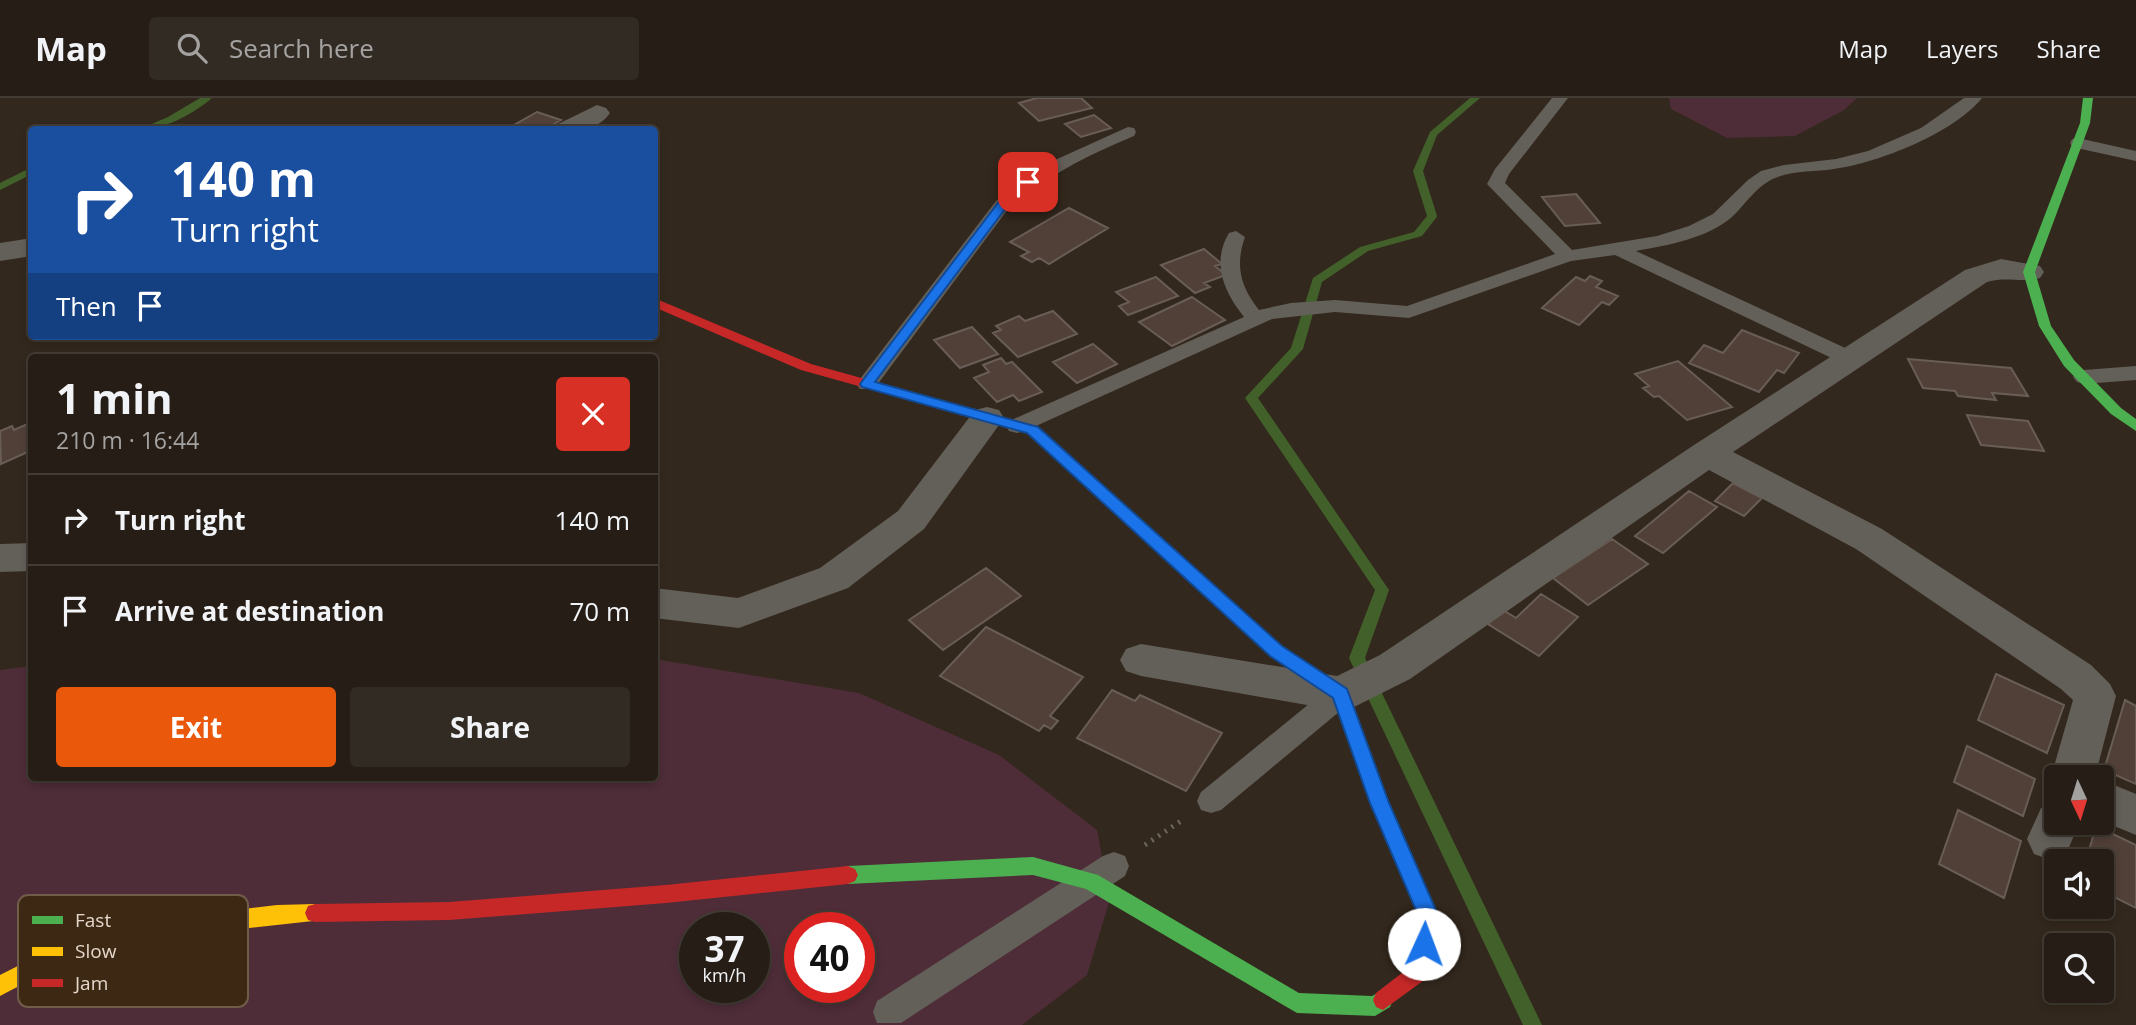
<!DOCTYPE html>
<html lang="en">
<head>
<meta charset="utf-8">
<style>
  body { margin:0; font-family:"Open Sans",sans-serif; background:#322b23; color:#f1f3f6; height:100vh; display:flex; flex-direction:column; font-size:26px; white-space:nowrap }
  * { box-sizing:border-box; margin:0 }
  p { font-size:23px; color:#a4a2a1 }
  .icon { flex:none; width:38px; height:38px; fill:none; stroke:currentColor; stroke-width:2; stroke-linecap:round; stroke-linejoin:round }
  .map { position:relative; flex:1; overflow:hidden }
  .side { position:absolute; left:28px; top:256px; width:630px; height:427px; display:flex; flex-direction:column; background:#261e16; border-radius:7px; box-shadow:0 4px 10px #0003,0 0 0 2px #423c35 }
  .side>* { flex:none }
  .hud { position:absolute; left:28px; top:28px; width:630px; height:214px; border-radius:7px; box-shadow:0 4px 10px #0003,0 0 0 2px #423c35; background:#1a4fa0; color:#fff; overflow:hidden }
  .needle { width:46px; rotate:176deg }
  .controls { position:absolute; left:2044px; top:667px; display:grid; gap:14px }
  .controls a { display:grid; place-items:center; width:70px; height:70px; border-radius:7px; background:#261e16; box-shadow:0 4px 10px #0003,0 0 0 2px #423c35; font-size:35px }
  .speed { position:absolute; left:679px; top:814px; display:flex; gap:14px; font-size:35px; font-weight:700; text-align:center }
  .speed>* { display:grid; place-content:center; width:91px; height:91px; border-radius:50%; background:#261e16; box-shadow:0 4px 10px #0003,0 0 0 2px #423c35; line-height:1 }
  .speed small { font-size:18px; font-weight:400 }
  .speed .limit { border:10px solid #d22; background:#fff; color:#111 }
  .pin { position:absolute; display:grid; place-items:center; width:60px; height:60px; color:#fff; margin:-30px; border-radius:14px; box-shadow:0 4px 10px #0006 }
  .me { position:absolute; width:77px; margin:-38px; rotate:2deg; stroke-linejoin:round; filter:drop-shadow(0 0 5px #0008) }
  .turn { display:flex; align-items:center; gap:24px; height:147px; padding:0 28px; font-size:32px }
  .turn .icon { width:91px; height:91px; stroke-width:2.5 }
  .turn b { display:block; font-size:49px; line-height:60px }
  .then { display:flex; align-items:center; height:66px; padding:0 28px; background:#0003; gap:14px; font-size:26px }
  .round { display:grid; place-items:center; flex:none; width:74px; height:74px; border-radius:7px; background:#322b23 }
  .headline { display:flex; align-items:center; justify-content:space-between; height:119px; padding:0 28px }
  h1 { font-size:42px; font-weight:700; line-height:52px }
  .button { display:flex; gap:14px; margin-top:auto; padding:14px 28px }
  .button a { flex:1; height:80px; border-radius:7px; background:#ea580c; color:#fff; font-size:28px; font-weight:700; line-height:80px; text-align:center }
  .button a+a { background:#322b23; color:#f1f3f6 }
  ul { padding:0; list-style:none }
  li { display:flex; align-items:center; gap:21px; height:91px; padding:0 28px; border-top:2px solid #423c35 }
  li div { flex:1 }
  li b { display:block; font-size:26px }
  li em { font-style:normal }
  header { display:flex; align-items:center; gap:42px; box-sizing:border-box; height:98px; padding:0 35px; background:#261e16; border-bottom:2px solid #423c35 }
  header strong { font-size:33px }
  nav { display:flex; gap:38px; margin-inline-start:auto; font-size:24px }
  .search { width:490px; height:63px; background:#322b23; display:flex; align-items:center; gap:18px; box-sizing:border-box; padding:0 24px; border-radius:7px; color:#a4a2a1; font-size:26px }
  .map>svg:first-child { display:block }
  .green { fill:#4e2d38; fill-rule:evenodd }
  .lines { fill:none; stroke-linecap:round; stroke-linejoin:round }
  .stream { fill:#42602a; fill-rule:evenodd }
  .building { fill:#514038; stroke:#695d57; stroke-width:2 }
  .path { stroke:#6b6761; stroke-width:5; stroke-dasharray:2 6; stroke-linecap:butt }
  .lane { fill:#635f59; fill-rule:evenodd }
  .street { fill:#635f59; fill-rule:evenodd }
  .fast { fill:#4caf50; fill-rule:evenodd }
  .slow { fill:#ffc107; fill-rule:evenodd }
  .jam { fill:#c62828; fill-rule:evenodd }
  .route { fill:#1a73e8; stroke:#114b97; stroke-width:2 }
  .key { fill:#3d2813; stroke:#6f5d4a; stroke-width:2 }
  .key-label { font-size:19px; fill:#e5d7cb }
</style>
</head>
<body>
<header>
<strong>Map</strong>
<div class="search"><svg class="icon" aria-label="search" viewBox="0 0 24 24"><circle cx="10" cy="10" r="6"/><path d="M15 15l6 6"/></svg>Search here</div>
<nav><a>Map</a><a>Layers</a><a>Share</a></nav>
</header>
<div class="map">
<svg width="2136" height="927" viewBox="0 0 2136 927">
  <rect width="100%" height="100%" fill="#33281d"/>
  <path class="green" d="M1669,0H1857L1844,12L1795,38L1727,40L1671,11Z
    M655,561L859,595L999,657L1097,732L1110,801L1087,877L1022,927H0V572L31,568L32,679H654ZM695,830H754V889H695ZM800,830H859V889H800Z"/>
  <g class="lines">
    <path class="stream" d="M200,0H212C192,17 163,32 138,32L168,19Z
      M1470,0H1480L1437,37L1423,73L1437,118L1436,120L1422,138L1368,153L1322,184L1303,251L1258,300L1389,492L1365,560L1542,927H1523L1349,560L1375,492L1245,300L1291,250L1313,180L1360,149L1414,134L1427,118L1413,73L1430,34Z
      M32,69V76L0,92V85Z"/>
  </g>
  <path class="building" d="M1037,0H1081L1092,10L1039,23L1019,5Z
    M537,14L561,22L549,29L552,30L550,32H505Z
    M1094,17L1111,30L1081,39L1065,26Z
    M1576,96L1600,125L1565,128L1542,99Z
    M1069,110L1108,130L1049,166L1039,160L1032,164L1021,158L1029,154L1010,144Z
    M1204,151L1222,166L1215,168L1226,177L1204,185L1210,189L1195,195L1161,167Z
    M1590,178L1602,183L1596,189L1618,198L1609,207L1602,204L1579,227L1542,210L1576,179L1585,183Z
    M1156,179L1178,198L1128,217L1119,208L1129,204L1116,194Z
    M1192,199L1225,222L1172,248L1139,224Z
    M1053,213L1077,236L1018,259L993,235L1001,232L996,228L1019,218L1025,223Z
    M972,229L998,256L960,270L934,242Z
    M1742,232L1799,255L1784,275L1777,272L1759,294L1689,265L1704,247L1723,255Z
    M1093,246L1117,266L1077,285L1053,264Z
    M1001,260L1006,266L1012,264L1042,294L1019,303L1013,297L997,304L974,280L989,274L983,267Z
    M1908,261L2011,270L2028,298L1992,295L1996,302L1958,298L1955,293L1923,290Z
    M1678,263L1732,309L1687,322L1659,298L1654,299L1643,290L1649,288L1635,276Z
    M1967,317L2028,323L2044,353L1981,347Z
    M32,324V352L1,366L0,333L12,328L14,332Z
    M1733,385L1762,400L1744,418L1715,403Z
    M1689,393L1717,409L1663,455L1635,438Z
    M1612,441L1648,466L1588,507L1553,480Z
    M986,470L1021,498L943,552L909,522Z
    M1541,496L1578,519L1539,558L1488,526L1503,512L1516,520Z
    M986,529L1083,579L1050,618L1058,623L1051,631L1044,627L1039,633L940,578Z
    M1996,576L2064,607L2047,655L1978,622Z
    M1112,592L1135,603L1140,597L1222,635L1186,693L1077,640Z
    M2125,602L2136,608V686L2104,672Z
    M1967,648L2035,681L2023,718L1954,684Z
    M1958,712L2021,743L2004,800L1939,766Z
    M2096,728L2136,747V810L2102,793V763H2086Z"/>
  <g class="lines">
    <path class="path" d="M1145,747L1181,723"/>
    <path class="lane" d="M1552,0H1568L1509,76L1505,85L1572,152L1657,138L1689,128L1713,116L1748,82L1761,73L1784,67L1836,61L1868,53L1921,30L1964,0H1982C1954,35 1878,65 1834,71C1815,74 1794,72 1775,80C1756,88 1746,106 1732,119C1706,141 1668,147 1636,153L1856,255L1859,260L1856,265H1842L1615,157L1571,163L1409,220L1335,214L1272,221L1025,333L1017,335L1009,333L1006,328L1009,323L1244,219C1224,194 1211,165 1229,135L1236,133L1245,139C1235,167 1240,188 1259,212L1291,205L1335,202L1407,208L1555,156L1487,86L1495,71Z
      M1128,29L1134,30L1136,34L1134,38C1088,57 1046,78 1008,111L874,291H860L856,286L860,281L996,103L1025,80L1055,62Z
      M2078,40L2136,53V63L2072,49L2070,45L2072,41Z
      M2136,268V282L2084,286L2077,284L2073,279L2077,274L2084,272Z
      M1341,585L1351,588L1354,596L1351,604L1221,712L1211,715L1201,712L1197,703L1201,694L1331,588Z
      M1114,754L1125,758L1129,768L1125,778L901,925H877L873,914L877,903L1103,758Z"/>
    <path class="street" d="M597,7L606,10L610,15C597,34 575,32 554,32L558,26Z
      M32,140V158L0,163V145Z
      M2001,161L2040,168L2044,174L2040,180C2020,185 2008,178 1987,184L1733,354L1882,431L2091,567L2110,586L2116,598L2095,679H2056V691L2051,679L2073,602L2061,591L1856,451L1709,372L1410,581L1356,608L1341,613L1141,578L1126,573L1120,562L1126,551L1141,546L1337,578L1380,557L1694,347L1965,172Z
      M987,309L999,312L1004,320L924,431L848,490L739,530L654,520V490L738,500L820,470L898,413L975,312Z
      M32,445V473L0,474V446Z
      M2102,682L2136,696V737L2102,723Z
      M2056,704V724H2080L2066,756L2050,762L2034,756L2027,741L2041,710Z"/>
    <path class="fast" d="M2083,0H2093L2090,25L2035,174L2051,228L2074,262L2121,310L2136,321V333L2111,316L2064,268L2039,228L2023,174L2080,25Z
      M1098,386L1103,387L1282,548L1341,587L1344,592L1341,597L1335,599L1329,597L1270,558L1093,395L1091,391L1093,387Z
      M1033,759L1098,777L1299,895L1372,898L1383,892L1390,895L1393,902L1390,909L1375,918L1297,915L1086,791L1033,777L848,786L841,783L838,777L841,771L848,768Z"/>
    <path class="slow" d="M315,806L322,808L325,815L322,822L97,847L0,898V877L95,829L277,807Z"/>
    <path class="jam" d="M654,200L811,266L1038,329L1105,391L1098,396L1093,395L1028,335L801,272L654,209Z
      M1335,585L1347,591L1350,596L1388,705L1439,819L1427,880L1383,912L1376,909L1373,902L1376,895L1411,868L1419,819L1370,705L1334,600L1326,592L1329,587Z
      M848,768L855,771L858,777L855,783L848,786L666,805L449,822L315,824L308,822L305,815L308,808L315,806L449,804L666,787Z"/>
  </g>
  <path class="route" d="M1024,81L1034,84L1006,110L875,284L1038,329L1282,548L1347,591L1389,705L1439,819L1432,853L1424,856L1417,853L1414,846L1419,819L1370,705L1333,600L1270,558L1027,335L862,289L860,286L998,105Z"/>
  <rect x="18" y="797" width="230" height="112" rx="10" class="key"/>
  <rect x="32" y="818" width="31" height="8" fill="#4caf50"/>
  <rect x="32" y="849" width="31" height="9" fill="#ffc107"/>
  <rect x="32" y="881" width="31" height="8" fill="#c62828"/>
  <g class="key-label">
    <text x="75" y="829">Fast</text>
    <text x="75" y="860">Slow</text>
    <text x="75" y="892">Jam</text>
  </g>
</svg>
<div class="controls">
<a><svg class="needle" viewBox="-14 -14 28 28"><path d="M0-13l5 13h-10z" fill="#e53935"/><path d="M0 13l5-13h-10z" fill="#a4a2a1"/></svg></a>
<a><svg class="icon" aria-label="sound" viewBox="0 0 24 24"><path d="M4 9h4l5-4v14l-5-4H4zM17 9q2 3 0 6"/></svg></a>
<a><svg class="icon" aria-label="search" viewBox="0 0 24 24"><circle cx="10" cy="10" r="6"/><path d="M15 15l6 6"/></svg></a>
</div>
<div class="speed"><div>37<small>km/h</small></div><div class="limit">40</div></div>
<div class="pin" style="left:1028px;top:84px;background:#d93025"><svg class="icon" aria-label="arrive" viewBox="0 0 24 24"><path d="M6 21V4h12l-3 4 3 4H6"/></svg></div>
<svg class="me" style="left:1424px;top:846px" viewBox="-20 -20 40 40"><circle r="19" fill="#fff"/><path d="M0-13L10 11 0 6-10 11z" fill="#1a73e8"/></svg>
<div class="hud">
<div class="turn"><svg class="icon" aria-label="right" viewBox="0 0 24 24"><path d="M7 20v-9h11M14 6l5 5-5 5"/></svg><div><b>140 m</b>Turn right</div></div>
<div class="then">Then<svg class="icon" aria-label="arrive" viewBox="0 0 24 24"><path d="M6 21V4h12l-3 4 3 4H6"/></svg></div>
</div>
<section class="side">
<div class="headline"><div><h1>1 min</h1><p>210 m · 16:44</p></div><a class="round" style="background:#d93025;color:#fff"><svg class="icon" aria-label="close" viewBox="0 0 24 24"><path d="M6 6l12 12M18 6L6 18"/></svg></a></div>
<ul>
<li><svg class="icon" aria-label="right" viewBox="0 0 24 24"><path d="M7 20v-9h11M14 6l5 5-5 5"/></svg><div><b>Turn right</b></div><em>140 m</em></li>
<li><svg class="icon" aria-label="arrive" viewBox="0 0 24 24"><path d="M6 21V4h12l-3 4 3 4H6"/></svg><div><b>Arrive at destination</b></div><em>70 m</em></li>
</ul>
<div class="button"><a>Exit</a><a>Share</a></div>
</section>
</div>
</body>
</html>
